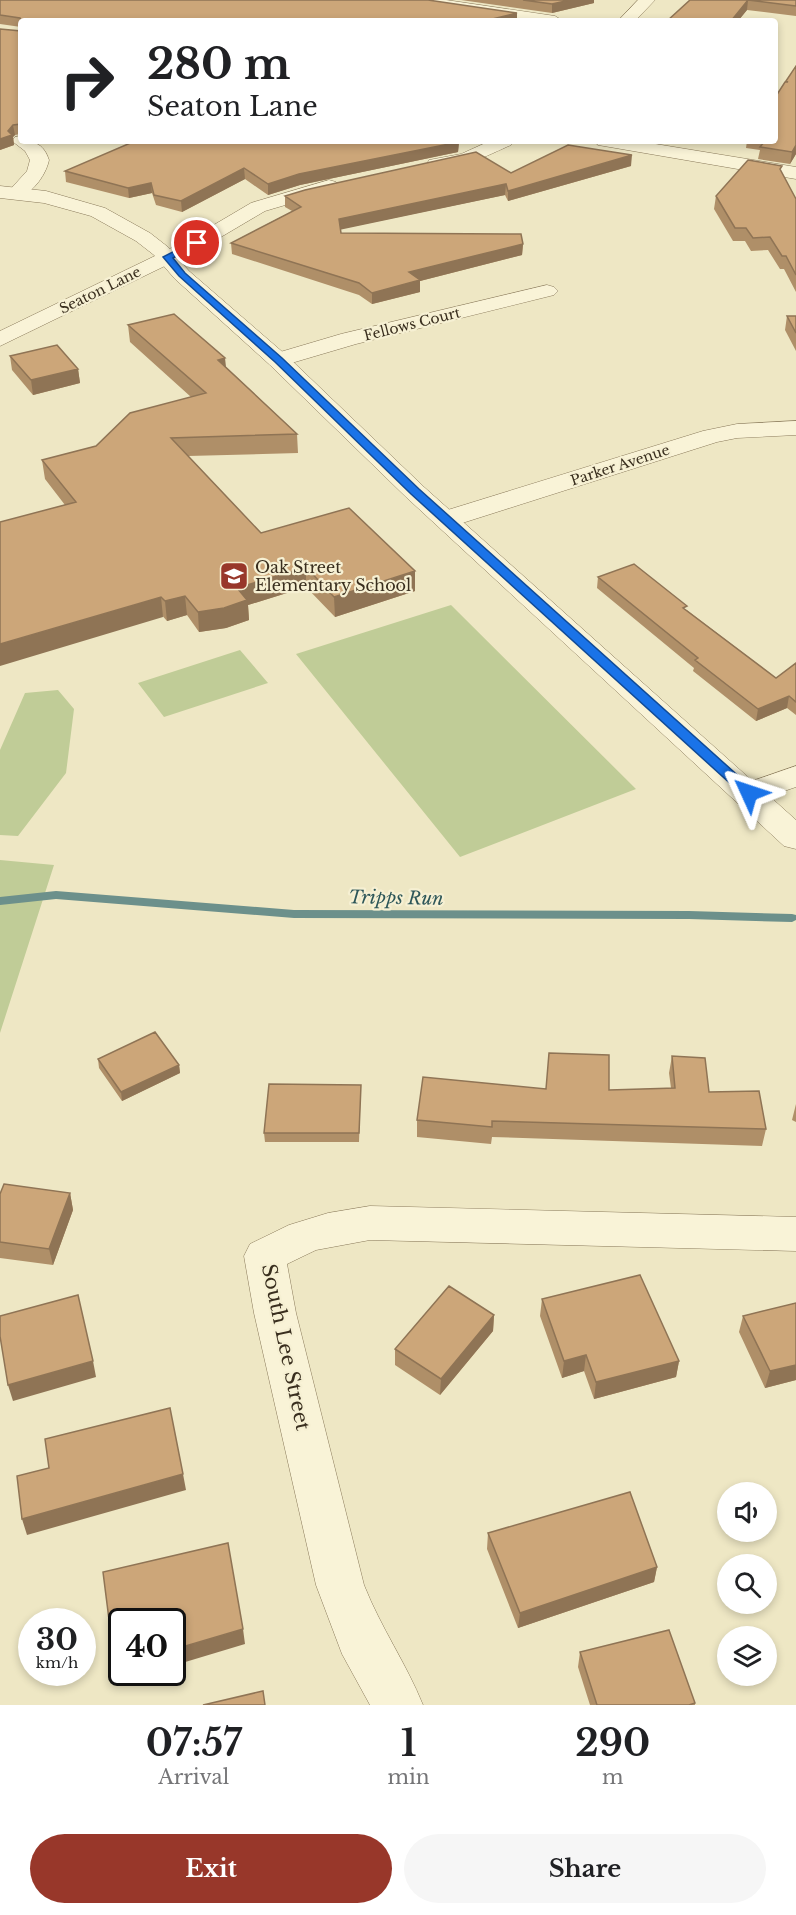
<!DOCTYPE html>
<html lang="en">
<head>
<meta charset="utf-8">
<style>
  body { margin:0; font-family:"Libre Baskerville",serif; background:#f6f6f6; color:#202124; height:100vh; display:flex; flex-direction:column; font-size:22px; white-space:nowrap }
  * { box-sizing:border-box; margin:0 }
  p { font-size:20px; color:#757577 }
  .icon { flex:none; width:33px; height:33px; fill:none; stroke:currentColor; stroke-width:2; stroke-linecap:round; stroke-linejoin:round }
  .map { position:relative; height:1705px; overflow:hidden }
  .panel { display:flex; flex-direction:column; background:#fff; flex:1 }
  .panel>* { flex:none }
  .top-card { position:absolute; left:18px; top:18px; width:760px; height:126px; border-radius:6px; box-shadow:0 3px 9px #0003; background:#fff; color:#202124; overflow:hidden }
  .tools { position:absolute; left:717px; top:1482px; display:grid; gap:12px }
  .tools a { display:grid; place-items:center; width:60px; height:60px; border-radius:50%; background:#fff; box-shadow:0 3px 9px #0003; font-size:30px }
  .speed { position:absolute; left:18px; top:1608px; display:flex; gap:12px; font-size:30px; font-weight:700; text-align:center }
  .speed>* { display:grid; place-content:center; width:78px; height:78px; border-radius:50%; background:#fff; box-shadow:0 3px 9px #0003; line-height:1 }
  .speed small { font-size:15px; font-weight:400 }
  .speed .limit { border:3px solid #111; border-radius:9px; background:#fff; color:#111 }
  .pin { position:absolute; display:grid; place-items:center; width:51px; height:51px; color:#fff; margin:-26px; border:3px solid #fff; border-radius:50%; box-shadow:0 2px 6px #0007 }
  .me { position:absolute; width:66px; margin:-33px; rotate:312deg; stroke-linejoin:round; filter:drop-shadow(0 0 4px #0008) }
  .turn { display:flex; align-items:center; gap:21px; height:126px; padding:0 30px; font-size:27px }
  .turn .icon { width:78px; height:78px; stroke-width:2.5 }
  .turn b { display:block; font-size:42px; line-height:51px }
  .eta { display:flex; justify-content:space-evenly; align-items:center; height:102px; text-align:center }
  .eta b { font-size:36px; font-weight:700; line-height:42px }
  .primary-button { display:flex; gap:12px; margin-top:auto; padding:12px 30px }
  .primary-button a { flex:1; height:69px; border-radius:36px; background:#98372a; color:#fff; font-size:24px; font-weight:700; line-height:69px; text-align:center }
  .primary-button a+a { background:#f6f6f6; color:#202124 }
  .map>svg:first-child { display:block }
  .green { fill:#c0cc97 }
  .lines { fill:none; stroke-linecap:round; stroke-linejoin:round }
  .stream { fill:#6c908b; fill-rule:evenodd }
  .minor-casing { stroke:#89795a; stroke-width:1 }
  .tertiary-casing { stroke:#89795a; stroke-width:1 }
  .minor { fill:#f9f3d7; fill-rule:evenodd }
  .tertiary { fill:#f9f3d7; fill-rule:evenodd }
  .wall { fill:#af8f68 }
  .shaded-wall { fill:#8f7455 }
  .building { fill:#cca679; stroke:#8f7455; stroke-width:1.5 }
  .route { fill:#1a73e8; stroke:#114b97; stroke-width:1.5 }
  .labels { text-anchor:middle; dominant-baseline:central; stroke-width:4.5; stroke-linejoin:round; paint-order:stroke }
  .far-street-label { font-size:14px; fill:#392e1e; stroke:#f6f0d3 }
  .poi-label { font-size:16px; fill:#392e1e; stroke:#f6f0d3; text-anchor:start }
  .water-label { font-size:18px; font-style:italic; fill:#2d5658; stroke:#f6f0d3 }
  .near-street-label { font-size:20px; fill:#392e1e; stroke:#f6f0d3 }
</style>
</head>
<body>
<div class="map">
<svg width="796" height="1705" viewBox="0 0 796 1705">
  <rect width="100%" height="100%" fill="#eee7c4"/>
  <path class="green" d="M451,605L636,789L460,857L296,654Z
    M240,650L268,683L164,717L138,683Z
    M58,690L74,709L66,773L18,836L0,835V750L25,693Z
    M0,860L54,865L0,1033Z"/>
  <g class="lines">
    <path class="stream" d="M56,891L294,910L689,911L792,914L796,915V920L792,922L689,919L294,918L56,899L0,905V897Z"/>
    <g class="minor-casing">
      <path id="minor" d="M408,0H446L555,16L563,21H525L416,5Z
        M638,0H655L635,21H618Z
        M21,136V141C36,141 44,145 49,160C46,176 28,201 10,197L7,193L27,171L30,160L25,151L12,141L15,137Z
        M490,141H514L511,145C490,154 453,174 429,168L427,164L429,160L461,154Z
        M595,141H637L796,167V179L604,146L598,145Z
        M329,180L336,182L338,186L336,190L265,211L204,247L0,346V331L190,239L251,203Z
        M547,285L554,287L558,291L554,295L356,344L278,367L270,365L267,360L270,355L341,334Z
        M796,421V435L737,438L717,442L456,525L447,527L438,525L434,519L438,513L703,431L737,424Z
        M796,766V787L749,803L738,800L733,793L738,786Z
        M370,1206L796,1217V1251L370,1240L316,1250L287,1264L296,1313L364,1585C381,1628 406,1663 423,1705H370L342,1654L316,1585L254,1313L244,1256L250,1244L289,1225L328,1213Z"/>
    </g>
    <g class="tertiary-casing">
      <path id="tertiary" d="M0,186L46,191L105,208L150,233L168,247L189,271L286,355L424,487L796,820V849L784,846L406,497L270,365L175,279L154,255L136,241L91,216L44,203L0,198Z"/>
    </g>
    <use href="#minor" class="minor"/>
    <use href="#tertiary" class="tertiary"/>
  </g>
  <path class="wall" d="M0,0L517,13V21H21V27L0,24Z
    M461,0H594V3L552,13Z
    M690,0H796V16L747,10L738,21H667Z
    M0,29L21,31V134L15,135L13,137L14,145L0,150Z
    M796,66V154L790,164L758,159L760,150L746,148L747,141H776L786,81Z
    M459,142L458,152L300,185L268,195L245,179L182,212L156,205L152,193L129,198L66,182L65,171Z
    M631,166L508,201L505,195L340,229L341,233L523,244L522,255L420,281V292L372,304L359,295L232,254L231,243L292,211L285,207V196L511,173Z
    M781,171L796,199V292L784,269H780L768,250L751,251L745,241H733L714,209L716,196Z
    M787,316H796V351L785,330Z
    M128,325L226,367L297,434L298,453L188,456L261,533L415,591L335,617L306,587L248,605L249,620L226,628L199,632L187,615L167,621L65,505L45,479L42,460L96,446L191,397L130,342Z
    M10,356L78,369L80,383L33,395L12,370Z
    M598,577L687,610L776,678L796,663V715L787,708L756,721L693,671L694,668L597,588Z
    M672,1056L709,1092L766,1129L762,1146L492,1137L491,1144L417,1137V1120L546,1089L609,1090L671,1088L669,1073Z
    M98,1059L179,1065L180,1073L122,1101L99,1068Z
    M361,1085L359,1142H265L264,1133Z
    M796,1104V1122L792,1120Z
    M70,1193L73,1210L53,1265L0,1258V1194Z
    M542,1299L679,1361L676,1377L594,1399L584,1371L562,1378L540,1316Z
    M796,1303V1380L765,1388L739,1332L743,1316Z
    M494,1315L493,1331L440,1395L395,1365V1349Z
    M488,1533L657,1567L654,1582L518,1628L487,1549Z
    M580,1652L695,1703V1705H590L578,1667Z"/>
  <path class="shaded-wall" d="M570,0H594V3L552,13V4Z
    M748,0L747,10L738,21H731Z
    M517,13V21H484Z
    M13,125L15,135L13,137L14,145L0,150V139Z
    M459,142L458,152L300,185L268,195V184L299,174Z
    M796,145V154L790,164L792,152Z
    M632,155L631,166L508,201V191Z
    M244,168L245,179L182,212L181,201Z
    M151,183L152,193L129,198L128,188Z
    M506,184L505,195L339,230V219Z
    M523,244L522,255L420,281V292L372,304V293L409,272Z
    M225,358L227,376L218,360Z
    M78,369L80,383L33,395L31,380Z
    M306,567V587L248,605L249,620L226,628L199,632L198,612L237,588Z
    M415,571V591L335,617L334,597Z
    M185,596L187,615L167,621L165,601Z
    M161,597L163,617L0,666V644Z
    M789,696L787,708L756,721L758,709Z
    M179,1065L180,1073L122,1101L121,1092Z
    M70,1193L73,1210L53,1265L49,1249Z
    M494,1315L493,1331L440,1395L441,1379Z
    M586,1355L584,1371L562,1378L564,1361Z
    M93,1361L96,1377L13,1401L8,1385Z
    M679,1361L676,1377L594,1399L596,1382Z
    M796,1365V1380L765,1388L770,1371Z
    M183,1474L186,1490L27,1535L22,1519Z
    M657,1567L654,1582L518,1628L520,1613Z
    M243,1629L245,1644L172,1666V1650Z
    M122,1665V1672H149L118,1682L115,1667Z"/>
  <path class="building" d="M0,0H428L517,13L484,21H22L20,18L0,15Z
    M523,0H570L552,4Z
    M690,0H748L731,21L707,20L706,21H667Z
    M748,0H796V6Z
    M0,29L21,31V124L13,125L8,131L12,135L0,139Z
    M796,66V145L792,152L760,147L765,141H776V96L785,82H788L786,81Z
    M135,141H457L459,142L299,174L268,184L244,168L181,201L154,195L151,183L128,188L65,171Z
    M568,145L632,155L508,191L506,184L339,219L341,233L521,234L523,244L409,272L420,280L372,293L359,283L231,243L301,207L285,196L305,190L476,152L511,173Z
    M748,160L782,166L780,169L796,199V275L786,256H782L770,237L753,238L746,228H735L716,196Z
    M174,314L225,358L218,360L297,434L171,438L261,533L349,508L415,571L334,597L306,567L237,588L247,600L224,608L198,612L185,596L165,601L161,597L0,644V522L76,502L42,460L96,446L130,413L206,393L128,325Z
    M787,316H796V333Z
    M57,345L78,369L31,380L10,356Z
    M634,564L687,606L683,608L776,678L796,663V702L789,696L758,709L695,660L698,658L598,577Z
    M155,1032L179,1065L121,1092L98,1059Z
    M549,1053L609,1055V1090L675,1088L672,1056L705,1058L709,1092L759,1091L766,1129L492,1121V1127L417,1120L423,1077L546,1089Z
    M269,1084L361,1085L359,1133H264Z
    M4,1184L70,1193L49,1249L0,1242V1194Z
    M640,1275L679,1361L596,1382L586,1355L564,1361L542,1299Z
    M449,1286L494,1315L441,1379L395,1349Z
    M78,1295L93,1361L8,1385L0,1336V1316Z
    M796,1303V1365L770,1371L743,1316Z
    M170,1408L183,1474L22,1519L17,1476L49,1468L45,1439Z
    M630,1492L657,1567L520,1613L488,1533Z
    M228,1543L243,1629L172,1650V1622H122V1665L115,1667L103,1572Z
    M669,1630L695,1703L689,1705H597L580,1652Z
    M263,1691L265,1705H203Z"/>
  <path class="route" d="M194,241L201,243L173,258L185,273L282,358L419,489L754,790L756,793L754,796H744L411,494L275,362L179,276L163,257Z"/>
  <defs>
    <g id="school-square" transform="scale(1.5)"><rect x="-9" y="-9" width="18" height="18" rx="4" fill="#98372a" stroke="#f6f0d3"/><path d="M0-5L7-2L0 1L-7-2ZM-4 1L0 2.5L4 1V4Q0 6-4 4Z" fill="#fff"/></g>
  </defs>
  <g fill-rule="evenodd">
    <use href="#school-square" x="234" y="576"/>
  </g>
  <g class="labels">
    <g class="far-street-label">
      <text transform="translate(100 290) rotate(-26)">Seaton Lane</text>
      <text transform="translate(412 324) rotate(-14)">Fellows Court</text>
      <text transform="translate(620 465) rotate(-18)">Parker Avenue</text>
    </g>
    <g class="poi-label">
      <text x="255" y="567">Oak Street<tspan x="255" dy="18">Elementary School</tspan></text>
    </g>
    <g class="water-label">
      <text transform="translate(396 898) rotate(1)">Tripps Run</text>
    </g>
    <g class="near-street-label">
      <text transform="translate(286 1347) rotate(78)">South Lee Street</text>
    </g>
  </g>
</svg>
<div class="tools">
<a><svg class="icon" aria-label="sound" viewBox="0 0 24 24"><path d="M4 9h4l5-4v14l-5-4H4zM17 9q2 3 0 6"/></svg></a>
<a><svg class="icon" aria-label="search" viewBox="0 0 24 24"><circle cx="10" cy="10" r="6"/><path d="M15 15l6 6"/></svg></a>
<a><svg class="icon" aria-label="layers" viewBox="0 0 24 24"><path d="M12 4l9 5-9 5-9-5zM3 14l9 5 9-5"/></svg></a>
</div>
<div class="speed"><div>30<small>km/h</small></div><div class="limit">40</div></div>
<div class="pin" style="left:197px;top:243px;background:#d93025"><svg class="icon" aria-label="arrive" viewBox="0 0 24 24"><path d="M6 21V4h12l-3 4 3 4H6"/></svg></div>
<svg class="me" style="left:749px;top:793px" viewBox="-20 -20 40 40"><path d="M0-17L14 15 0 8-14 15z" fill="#1a73e8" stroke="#fff" stroke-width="4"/></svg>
<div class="top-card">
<div class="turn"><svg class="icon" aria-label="right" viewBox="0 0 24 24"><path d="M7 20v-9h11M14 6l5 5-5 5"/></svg><div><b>280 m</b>Seaton Lane</div></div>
</div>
</div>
<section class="panel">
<div class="eta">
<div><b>07:57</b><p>Arrival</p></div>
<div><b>1</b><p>min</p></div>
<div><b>290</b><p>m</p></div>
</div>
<div class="primary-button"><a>Exit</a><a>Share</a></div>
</section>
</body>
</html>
